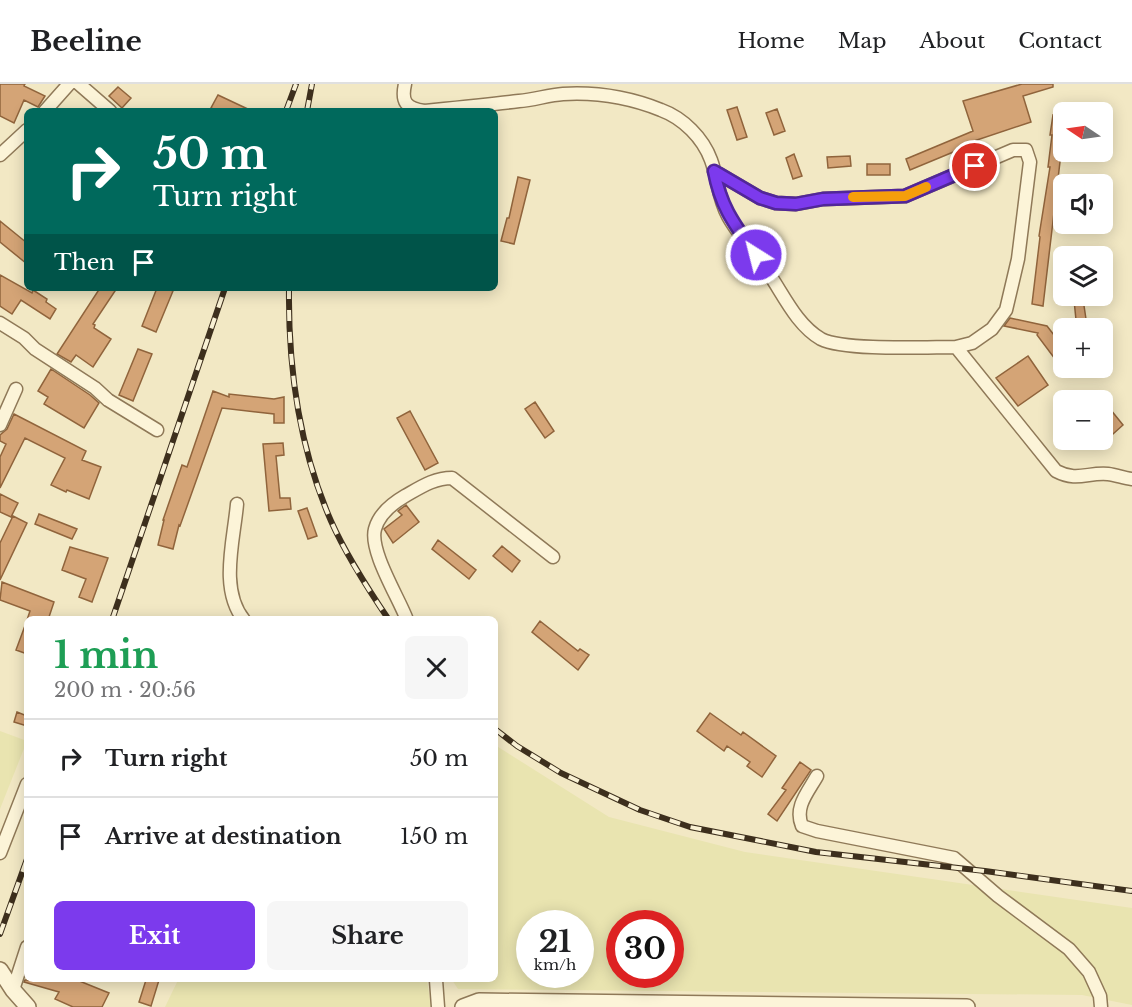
<!DOCTYPE html>
<html lang="en">
<head>
<meta charset="utf-8">
<style>
  body { margin:0; font-family:"Libre Baskerville",serif; background:#f6f6f6; color:#202124; height:100vh; display:flex; flex-direction:column; font-size:22px; white-space:nowrap }
  * { box-sizing:border-box; margin:0 }
  p { font-size:20px; color:#757577 }
  .icon { flex:none; width:33px; height:33px; fill:none; stroke:currentColor; stroke-width:2; stroke-linecap:round; stroke-linejoin:round }
  .map { position:relative; flex:1; overflow:hidden }
  .side { position:absolute; left:24px; top:532px; width:474px; height:366px; display:flex; flex-direction:column; background:#fff; border-radius:9px; box-shadow:0 3px 15px #0003 }
  .side>* { flex:none }
  .banner { position:absolute; left:24px; top:24px; width:474px; height:183px; border-radius:9px; box-shadow:0 3px 15px #0003; background:#00695c; color:#fff; overflow:hidden }
  .needle { width:39px; rotate:283deg }
  .buttons { position:absolute; left:1053px; top:18px; display:grid; gap:12px }
  .buttons a { display:grid; place-items:center; width:60px; height:60px; border-radius:9px; background:#fff; box-shadow:0 3px 15px #0003; font-size:30px }
  .speed { position:absolute; left:516px; top:826px; display:flex; gap:12px; font-size:30px; font-weight:700; text-align:center }
  .speed>* { display:grid; place-content:center; width:78px; height:78px; border-radius:50%; background:#fff; box-shadow:0 3px 15px #0003; line-height:1 }
  .speed small { font-size:15px; font-weight:400 }
  .speed .limit { border:9px solid #d22; background:#fff; color:#111 }
  .pin { position:absolute; display:grid; place-items:center; width:51px; height:51px; color:#fff; margin:-26px; border:3px solid #fff; border-radius:50%; box-shadow:0 2px 6px #0007 }
  .me { position:absolute; width:66px; margin:-33px; rotate:324deg; stroke-linejoin:round; filter:drop-shadow(0 0 4px #0008) }
  .turn { display:flex; align-items:center; gap:21px; height:126px; padding:0 30px; font-size:27px }
  .turn .icon { width:78px; height:78px; stroke-width:2.5 }
  .turn b { display:block; font-size:42px; line-height:51px }
  .then { display:flex; align-items:center; height:57px; padding:0 30px; background:#0003; gap:12px; font-size:22px }
  .round { display:grid; place-items:center; flex:none; width:63px; height:63px; border-radius:9px; background:#f6f6f6 }
  .summary { display:flex; align-items:center; justify-content:space-between; height:102px; padding:0 30px }
  h1 { font-size:36px; font-weight:800; line-height:45px; color:#1e9e55 }
  .cta { display:flex; gap:12px; margin-top:auto; padding:12px 30px }
  .cta a { flex:1; height:69px; border-radius:9px; background:#7c3aed; color:#fff; font-size:24px; font-weight:800; line-height:69px; text-align:center }
  .cta a+a { background:#f6f6f6; color:#202124 }
  ul { padding:0; list-style:none }
  li { display:flex; align-items:center; gap:18px; height:78px; padding:0 30px; border-top:2px solid #e0e0e0 }
  li div { flex:1 }
  li b { display:block; font-size:22px }
  li em { font-style:normal }
  header { display:flex; align-items:center; gap:36px; box-sizing:border-box; height:84px; padding:0 30px; background:#fff; border-bottom:2px solid #e0e0e0 }
  header strong { font-size:28px }
  nav { display:flex; gap:33px; margin-inline-start:auto; font-size:21px }
  .map>svg:first-child { display:block }
  .farmland { fill:#e9e4b0; fill-rule:evenodd }
  .building { fill:#d4a476; stroke:#90643c; stroke-width:1.5 }
  .lines { fill:none; stroke-linecap:round; stroke-linejoin:round }
  .minor-casing { stroke:#8f7958; stroke-width:15 }
  .tertiary-casing { stroke:#8f7958; stroke-width:18 }
  .minor { stroke:#fcf4d8; stroke-width:12 }
  .tertiary { stroke:#fcf4d8; stroke-width:15 }
  .rail-casing { stroke:#3d2f1d; stroke-width:6 }
  .rail { stroke:#f9f1d4; stroke-width:4; stroke-dasharray:11; stroke-linecap:butt }
  .route-casing { stroke:#51269a; stroke-width:15 }
  .route { stroke:#7c3aed; stroke-width:10 }
  .slow { stroke:#f59e0b; stroke-width:10 }
</style>
</head>
<body>
<header>
<strong>Beeline</strong>
<nav><a>Home</a><a>Map</a><a>About</a><a>Contact</a></nav>
</header>
<div class="map">
<svg width="1132" height="923" viewBox="0 0 1132 923">
  <rect width="100%" height="100%" fill="#f2e8c4"/>
  <path class="farmland" d="M0,647L27,657L0,725Z
    M495,661L609,733L745,768L1132,824V921L1082,911L458,905L452,896H495ZM530,840H580V891H530ZM620,840H670V891H620Z
    M178,896H427L431,923H165Z"/>
  <path class="building" d="M0,0H25L24,2L45,12L38,23L24,16L14,39L0,32Z
    M1022,0H1053V3L1023,12L1031,38L962,61L963,64L910,86L906,75L973,47L963,17Z
    M118,3L131,14L122,24L109,12Z
    M218,11L252,27H218L211,24Z
    M737,23L747,53L737,56L727,26Z
    M777,25L785,47L774,51L766,29Z
    M1053,31L1064,33V44L1043,222L1032,220L1040,153L1039,152L1050,83H1048L1052,51H1050Z
    M794,70L802,92L793,95L786,74Z
    M850,72L851,82L828,84L827,73Z
    M867,80H890V91H867Z
    M518,93L530,96L514,160L501,157L507,134H509Z
    M0,137L27,159V180L0,158Z
    M0,191L32,209L33,206L47,215L46,218L56,225L50,235L21,216L12,230L0,222Z
    M100,204H117L93,240L95,241L94,244L111,255L93,283L76,271L71,278L57,270Z
    M157,204H166L173,207L156,248L142,242Z
    M1083,215L1086,235L1076,236L1074,216Z
    M1010,234L1047,242L1064,264V287L1037,251L1038,249L1004,242Z
    M138,265L152,270L133,317L119,311Z
    M1028,272L1048,301L1018,322L996,294Z
    M51,285L90,311L99,319L84,344L44,320L48,313L38,307Z
    M213,307L229,313V310L274,315L284,313V339H274V330L222,324L180,442L179,441L173,465L158,461L164,436H163L182,381L187,383Z
    M1102,315L1123,341L1113,350L1102,337Z
    M535,318L554,347L545,354L525,325Z
    M410,327L438,379L425,386L397,334Z
    M14,330L86,367L82,376L101,383L89,415L67,406L66,408L51,401L65,374L25,354L0,404V373L6,360L0,357V351L7,345Z
    M283,359L284,371L276,372L280,414H290L291,425L269,427L263,360Z
    M0,410L18,419L11,433L0,428Z
    M406,421L419,438L393,459L384,445L402,431L398,427Z
    M307,424L317,452L308,455L298,427Z
    M39,430L77,445L72,455L35,440Z
    M13,432L27,439L0,496V459Z
    M438,456L476,486L469,495L432,465Z
    M502,462L520,477L512,488L493,472Z
    M70,463L108,474L92,518L79,513L86,495L62,486Z
    M2,498L54,518L48,536H27L30,527L0,516Z
    M540,537L578,567L580,565L589,571L578,586L532,548Z
    M26,539H27V570L16,566Z
    M17,628L27,632V642L14,638Z
    M710,629L741,651L743,648L776,672L762,693L747,682L750,678L727,662L724,667L697,647Z
    M800,678L811,686L777,737L768,730L786,706L782,704Z
    M25,896H77L109,909L102,923H73L55,915L59,908L24,898Z
    M146,896H159L151,922L139,918Z"/>
  <g class="lines">
    <g class="minor-casing">
      <path id="minor" d="M79,0L110,27
        M405,0C401,18 406,24 424,27C455,24 487,21 519,17C534,16 548,11 563,10C596,8 631,14 661,26C683,34 703,54 711,76C718,95 718,114 728,132C738,150 753,167 765,184C782,207 795,240 821,255C845,267 926,263 956,263L1056,387C1077,398 1088,388 1108,390C1116,391 1124,394 1132,395
        M45,27L69,0
        M0,71L27,46
        M714,87L760,114L776,119L796,120L823,115L905,112L1013,66H1026L1030,78L1018,175L1006,226L992,245L972,259L956,263
        M0,239L24,254L35,265L95,304L108,316L157,346
        M0,341L16,305
        M237,420C234,456 219,505 244,536
        M407,536C399,514 369,467 375,445C379,430 393,419 405,412C421,403 434,394 452,394L553,473
        M817,692C808,708 794,723 802,742L817,747L954,774L998,812L1069,865L1089,888L1100,912L1101,923
        M0,769L27,700
        M436,896L438,923
        M13,906L27,863"/>
    </g>
    <g class="tertiary-casing">
      <path id="tertiary" d="M0,886L13,906L28,923
        M463,923L479,917L967,923"/>
    </g>
    <use href="#minor" class="minor"/>
    <use href="#tertiary" class="tertiary"/>
    <g class="rail-casing">
      <path id="rail" d="M286,27L296,0
        M307,27L312,0
        M289,204C288,283 299,364 331,437C346,471 368,505 389,536
        M112,536L225,204
        M495,645L517,662L561,689L640,726L690,743L816,768L985,787L1132,807
        M0,850L27,775"/>
    </g>
    <use href="#rail" class="rail"/>
  </g>
  <g class="lines">
    <g class="route-casing">
      <path id="route" d="M756,171C735,141 721,124 714,87L760,114L776,119L796,120L823,115L905,112L975,82"/>
    </g>
    <use href="#route" class="route"/>
    <path class="slow" d="M853,113L905,112L926,103"/>
  </g>
</svg>
<div class="buttons">
<a><svg class="needle" viewBox="-14 -14 28 28"><path d="M0-13l5 13h-10z" fill="#e53935"/><path d="M0 13l5-13h-10z" fill="#757577"/></svg></a>
<a><svg class="icon" aria-label="sound" viewBox="0 0 24 24"><path d="M4 9h4l5-4v14l-5-4H4zM17 9q2 3 0 6"/></svg></a>
<a><svg class="icon" aria-label="layers" viewBox="0 0 24 24"><path d="M12 4l9 5-9 5-9-5zM3 14l9 5 9-5"/></svg></a>
<a>+</a>
<a>−</a>
</div>
<div class="speed"><div>21<small>km/h</small></div><div class="limit">30</div></div>
<div class="pin" style="left:975px;top:82px;background:#d93025"><svg class="icon" aria-label="arrive" viewBox="0 0 24 24"><path d="M6 21V4h12l-3 4 3 4H6"/></svg></div>
<svg class="me" style="left:756px;top:171px" viewBox="-20 -20 40 40"><circle r="17" fill="#7c3aed" stroke="#fff" stroke-width="3"/><path d="M0-11L8 9 0 5-8 9z" fill="#fff"/></svg>
<div class="banner">
<div class="turn"><svg class="icon" aria-label="right" viewBox="0 0 24 24"><path d="M7 20v-9h11M14 6l5 5-5 5"/></svg><div><b>50 m</b>Turn right</div></div>
<div class="then">Then<svg class="icon" aria-label="arrive" viewBox="0 0 24 24"><path d="M6 21V4h12l-3 4 3 4H6"/></svg></div>
</div>
<section class="side">
<div class="summary"><div><h1>1 min</h1><p>200 m · 20:56</p></div><a class="round"><svg class="icon" aria-label="close" viewBox="0 0 24 24"><path d="M6 6l12 12M18 6L6 18"/></svg></a></div>
<ul>
<li><svg class="icon" aria-label="right" viewBox="0 0 24 24"><path d="M7 20v-9h11M14 6l5 5-5 5"/></svg><div><b>Turn right</b></div><em>50 m</em></li>
<li><svg class="icon" aria-label="arrive" viewBox="0 0 24 24"><path d="M6 21V4h12l-3 4 3 4H6"/></svg><div><b>Arrive at destination</b></div><em>150 m</em></li>
</ul>
<div class="cta"><a>Exit</a><a>Share</a></div>
</section>
</div>
</body>
</html>
